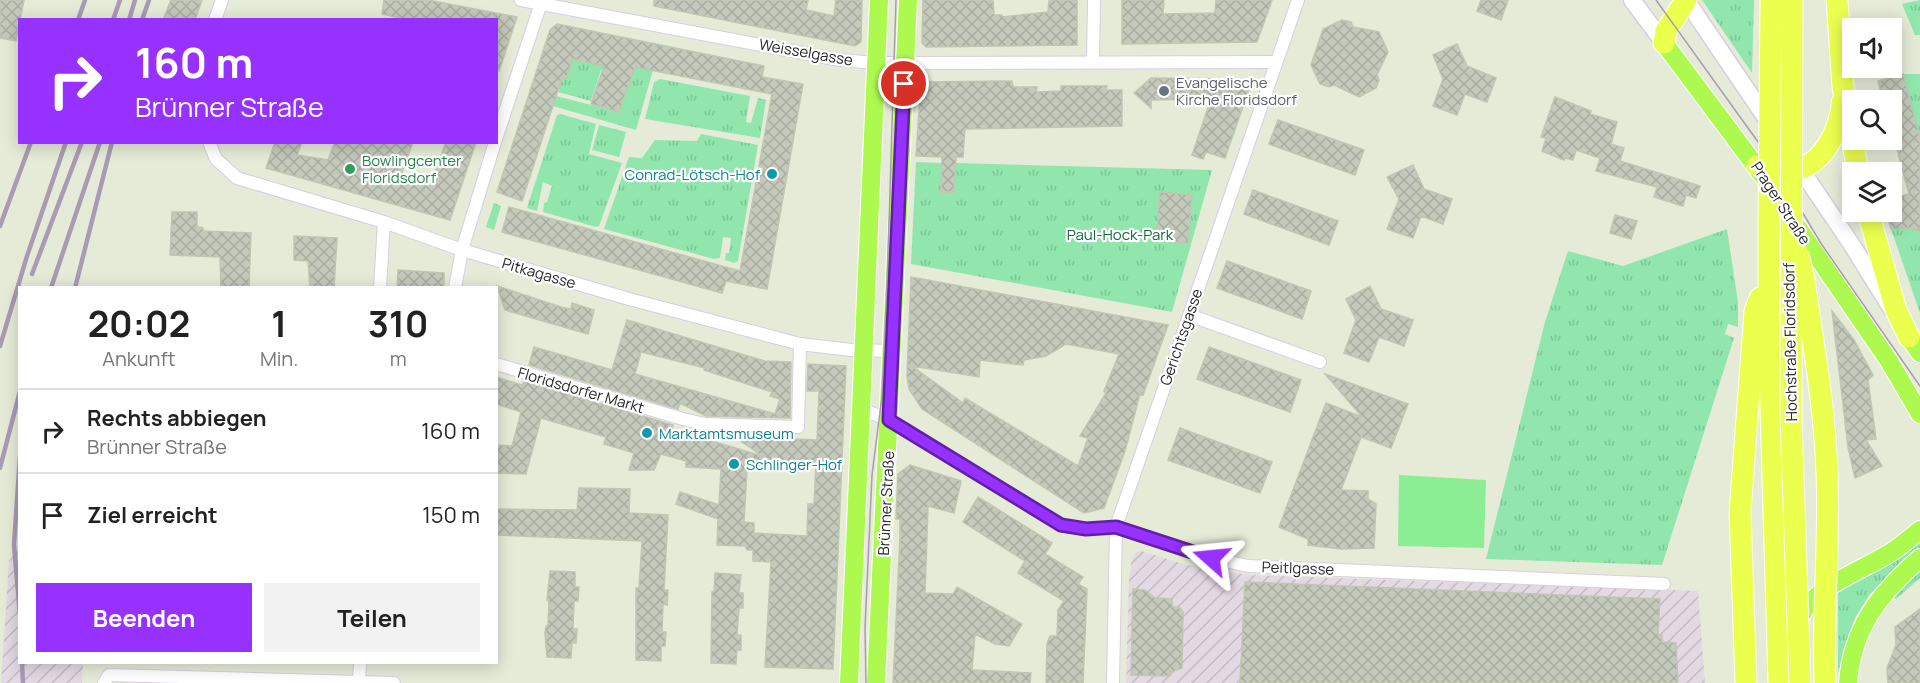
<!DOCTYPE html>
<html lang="de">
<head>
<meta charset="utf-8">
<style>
  body { margin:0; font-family:Manrope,sans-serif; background:#f2f2f2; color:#222; height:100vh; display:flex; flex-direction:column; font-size:22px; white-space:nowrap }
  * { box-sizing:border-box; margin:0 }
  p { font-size:20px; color:#767676 }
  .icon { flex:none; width:33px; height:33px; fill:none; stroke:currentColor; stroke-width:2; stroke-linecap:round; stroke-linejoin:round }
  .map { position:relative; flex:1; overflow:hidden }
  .drawer { position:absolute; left:18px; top:286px; width:480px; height:378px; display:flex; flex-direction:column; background:#fff; border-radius:0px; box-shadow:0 3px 15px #0003 }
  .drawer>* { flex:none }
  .guide { position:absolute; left:18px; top:18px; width:480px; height:126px; border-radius:0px; box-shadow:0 3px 15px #0003; background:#9731ff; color:#fff; overflow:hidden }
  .buttons { position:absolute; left:1842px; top:18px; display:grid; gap:12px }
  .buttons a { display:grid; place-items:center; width:60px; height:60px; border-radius:0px; background:#fff; box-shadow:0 3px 15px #0003; font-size:30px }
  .pin { position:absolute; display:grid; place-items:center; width:51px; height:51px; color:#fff; margin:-26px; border:3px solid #fff; border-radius:50%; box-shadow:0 2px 6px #0007 }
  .me { position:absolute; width:66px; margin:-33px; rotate:288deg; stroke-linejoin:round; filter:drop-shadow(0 0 4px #0008) }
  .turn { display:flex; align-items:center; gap:21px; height:126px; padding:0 18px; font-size:27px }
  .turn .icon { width:78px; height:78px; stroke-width:2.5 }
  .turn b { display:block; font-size:42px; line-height:51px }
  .eta { display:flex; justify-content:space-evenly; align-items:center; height:102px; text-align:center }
  .eta b { font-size:36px; font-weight:700; line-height:42px }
  .button { display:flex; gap:12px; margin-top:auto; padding:12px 18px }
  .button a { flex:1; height:69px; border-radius:0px; background:#9731ff; color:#fff; font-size:24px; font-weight:700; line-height:69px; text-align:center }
  .button a+a { background:#f2f2f2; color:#222 }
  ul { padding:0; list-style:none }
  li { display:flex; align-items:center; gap:18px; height:84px; padding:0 18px; border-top:2px solid #e0e0e0 }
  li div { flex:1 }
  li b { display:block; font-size:22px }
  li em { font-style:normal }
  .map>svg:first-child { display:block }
  .industrial { fill:url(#industrial-furrows) }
  .grass { fill:url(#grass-tufts) }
  .pitch { fill:#8bee95 }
  .building { fill:url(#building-cross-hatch); stroke:#c0c6b2; stroke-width:1.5; fill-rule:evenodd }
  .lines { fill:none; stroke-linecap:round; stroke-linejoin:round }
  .street-casing { stroke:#d7cde2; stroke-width:14 }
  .secondary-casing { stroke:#d7cde2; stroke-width:19 }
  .primary-casing { stroke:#fff; stroke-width:20 }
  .highway-casing { stroke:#fff; stroke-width:23 }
  .street { stroke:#fff; stroke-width:12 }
  .secondary { stroke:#fff; stroke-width:16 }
  .primary { stroke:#adf94f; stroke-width:18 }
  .highway { stroke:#ebff4f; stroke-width:21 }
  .tram { stroke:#a89bb4; stroke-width:1.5 }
  .rail { stroke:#a89bb4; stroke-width:4.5 }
  .highway-bridge-casing { stroke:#fff; stroke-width:23; stroke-linecap:butt }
  .highway-bridge { stroke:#ebff4f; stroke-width:21 }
  .route-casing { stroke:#6220a6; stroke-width:15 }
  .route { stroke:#9731ff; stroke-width:10 }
  .worship-dot { fill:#6b7280; stroke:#fff; stroke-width:2 }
  .leisure-dot { fill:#2e9e5b; stroke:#fff; stroke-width:2 }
  .culture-dot { fill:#0f9aa8; stroke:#fff; stroke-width:2 }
  .labels { text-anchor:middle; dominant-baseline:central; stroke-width:4.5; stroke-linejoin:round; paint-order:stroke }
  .street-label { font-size:15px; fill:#282828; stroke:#fff }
  .worship-label { font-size:15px; fill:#5b616d; stroke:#fff; text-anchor:start }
  .leisure-label { font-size:15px; fill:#27864d; stroke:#fff; text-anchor:start }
  .culture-label { font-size:15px; fill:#0d838f; stroke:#fff; text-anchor:start }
  .park-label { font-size:15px; fill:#15673c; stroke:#fff }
</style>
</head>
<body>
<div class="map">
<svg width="1920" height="683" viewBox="0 0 1920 683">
  <defs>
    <pattern id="industrial-furrows" width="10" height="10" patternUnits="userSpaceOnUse" patternTransform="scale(1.5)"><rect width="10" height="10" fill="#e3d9e3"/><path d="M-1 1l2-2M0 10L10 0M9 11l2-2" fill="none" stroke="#c3bac3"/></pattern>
    <pattern id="grass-tufts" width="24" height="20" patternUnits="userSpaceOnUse" patternTransform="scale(1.5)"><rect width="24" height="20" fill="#90e6ad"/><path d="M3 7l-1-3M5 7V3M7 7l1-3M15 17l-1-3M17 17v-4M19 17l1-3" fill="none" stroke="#7cc595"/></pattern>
    <pattern id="building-cross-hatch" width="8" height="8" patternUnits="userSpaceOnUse" patternTransform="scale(1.5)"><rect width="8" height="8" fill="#c4c9bb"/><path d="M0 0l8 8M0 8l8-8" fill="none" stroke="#a8ada1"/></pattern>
  </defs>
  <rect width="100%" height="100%" fill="#e6ebd8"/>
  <path class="industrial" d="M19,496L20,663H83L82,683H1L9,561L18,549Z
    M1141,551L1187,565L1249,575L1698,591L1705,683H1126L1129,576L1132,558L1136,552Z"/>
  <path class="grass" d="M1702,0H1754L1752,73Z
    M1920,0V35H1915L1902,4Z
    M570,57L584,62L619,64L601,70L591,101L558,92L562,78L566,79Z
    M634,67L653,70L636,130L553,106L556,96L619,112Z
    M1903,74H1920V138Z
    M660,79L750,96L746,122L751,123L758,98L766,100L760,138L645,119L654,82Z
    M560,114L596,124L589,154L622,163L599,226L596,227L543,212L544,203L547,202L552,186L543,182L537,211L527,208L557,115Z
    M599,125L626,132L619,157L592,150Z
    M701,134L758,145L738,261L734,263L725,260L726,253H729L731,238L723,237L720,258L714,259L604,229L629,157L642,158L655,140L697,141Z
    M916,162L942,163L941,191L954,192L956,163L1212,170L1172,312L911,264Z
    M494,203L501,206L494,230L486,227Z
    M1910,228L1920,231V313L1891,229Z
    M1727,229L1738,302V327L1728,324L1725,334L1734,338L1662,565L1486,559L1545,322L1568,251L1623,266Z
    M1920,540V548L1870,594L1855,618L1838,672V592L1897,558Z
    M1920,568V578L1896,599L1892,595Z"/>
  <path class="pitch" d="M1399,475L1486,480L1484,548L1398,546Z"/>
  <path class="building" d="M0,0H24L16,41L0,38Z
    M171,0H202L195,20H163Z
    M384,0H428L517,17L499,71H496V20H408L382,14Z
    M654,0H808L806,10L834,16L836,0H862L861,42L855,46L654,6Z
    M923,0H993L994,15H1002V17L1048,12L1049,0H1077V45L926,47L922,43Z
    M1122,0H1164L1163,14L1215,13L1216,0H1272L1257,42L1122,44Z
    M1481,0H1508L1501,20L1477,11Z
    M1342,20L1351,22L1353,27L1379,32L1388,52L1377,75L1379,80L1376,88L1359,97L1334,85L1329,87L1320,84L1311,65L1323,29Z
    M557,24L764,66L762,77L803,84L767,289L726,281L722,293L502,232L509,207L740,271L772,94L635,67L619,112L591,104L604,66L573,59L566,79L562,78L522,201L497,192L550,30Z
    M1457,44L1467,66L1496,78L1487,102L1465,94L1457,115L1433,106L1443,79L1433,55Z
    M1903,74L1920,138V231L1910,228L1891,229L1886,212H1892V198L1909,194L1892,131V100H1883L1878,81Z
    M1151,78L1237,79L1251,84L1225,158L1206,152L1203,159L1192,155L1211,99L1151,100V108L1134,93Z
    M1012,81L1013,87H1037L1036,92L1061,91V86H1107L1106,90H1122V126L965,129L963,157H956L954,192H941L942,157L916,156L921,82Z
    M1555,97L1591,111L1590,114L1617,122L1611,144L1624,148L1620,161L1700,186L1696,198L1686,195L1683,206L1654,197L1657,187L1596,171L1600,158L1576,150L1573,160L1565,158L1564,160L1542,151L1546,138L1541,137Z
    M1278,120L1364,150L1355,175L1269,144Z
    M275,142H302L297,155L328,160L335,142H413L400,178L430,186L446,142H476L450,220L266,168Z
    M1413,165L1424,189L1452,199L1443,224L1421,216L1413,238L1387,229L1399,199L1387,177Z
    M1253,190L1338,221L1329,245L1244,214Z
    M1160,192L1192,195L1188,243L1156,241Z
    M172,212H197V227L203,228V231L251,233L249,288H221L220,257L170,255Z
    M1615,215L1637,221L1631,239L1610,233Z
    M294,236L337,238L334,288H310L308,261L294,260Z
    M1227,261L1311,291L1302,319L1217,288Z
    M398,270L444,273V288H397Z
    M911,277L1168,325L1143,395L1140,394L1125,451L1104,508L1084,513L922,409L909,389L907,376ZM1066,344L1119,354L1104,391L1106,393L1080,436L1088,438L1078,466L965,398L963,403L912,366L979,377L980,360L1023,365L1024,360L1046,356Z
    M497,286L561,307L571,309L572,303L594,310L588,334L505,310Z
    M1370,286L1381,309L1413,320L1404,346L1379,337L1369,362L1344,353L1356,320L1346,299Z
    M1832,311L1854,340L1873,375L1868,380L1876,439L1866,440L1882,466L1855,478L1848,447Z
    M627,320L765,361L791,362L790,418L706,416L680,403L678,409L529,365L534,347L612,370ZM641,352L705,368L704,370L772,392L770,396L780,399L775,414L635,374Z
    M1209,347L1301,380L1290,412L1197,379Z
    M808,364L846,366L833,669L765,667L771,562L753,561V550H747L745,546L717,545L718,519L676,504L680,492L719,505L721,469L686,467V461L661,454L654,470H629L634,453L604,444L606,437L541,418L526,474L496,473V445L512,446L521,412L496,404V377L522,385L524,381L673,425L672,429L762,456L729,433L791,435V439L817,440L819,391H807ZM782,462L816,463L814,504H808L807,536L754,533V523L744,522L747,469L778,471Z
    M1325,374L1408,404L1391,448L1361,437L1341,490L1368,491V499L1376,504L1374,548L1341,549L1308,545V539L1279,527L1326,403L1362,417Z
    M1180,428L1272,462L1260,493L1168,460Z
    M910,465L961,481L954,513L928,506L925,593L953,594L957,587L1022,624L1009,646L995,644L975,634L972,670L1031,673L1030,683H893L900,538V519H896L898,474Z
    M579,488L630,489L629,513L668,515L664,590H668L667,605L663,604L662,632H666L665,646H661V661L636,660V588H639L642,541L496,535V509L577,510Z
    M978,497L1052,543L1045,554L1083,577L1078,584L1087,589L1083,683H1046L1047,644L1050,636H1057L1058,610L1064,601L1018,573L1025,561L963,522Z
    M550,571L575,572V587H579L578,601H574L573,629H577L576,643H572L571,658L547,657L545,633L546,626H548L549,601L547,600Z
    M715,573L741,575L739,593H743V608H739L737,635H741V650H737L736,664L711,663L712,592H714Z
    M1245,582L1660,599L1658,635H1662V642L1676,643L1678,683H1240Z
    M1133,589L1145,590L1155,598L1172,599V607H1179L1183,612L1182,668L1170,672V676L1131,675Z
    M1920,609V683H1888L1887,668L1896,645L1895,627Z"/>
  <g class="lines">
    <g class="street-casing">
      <path id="street" d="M521,0L840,60L876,63L1274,62
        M215,20L222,0
        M1093,62L1094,0
        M496,139L542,0
        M209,142L216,159L237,178L384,222L462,250L629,299L800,344L851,350L891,351
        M380,288L384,222
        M455,288L462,250L495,142
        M1189,315L1320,362
        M496,364L683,419L705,424L798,427L800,344
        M861,408L904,428L1061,525L1087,529L1116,527L1211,558L1248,566L1664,584
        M359,681L360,663
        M104,683L109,675L394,683
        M1113,683L1116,527L1298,0"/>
    </g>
    <g class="secondary-casing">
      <path id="secondary" d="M1632,0L1664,43
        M1686,0L1850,242L1891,308"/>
    </g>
    <g class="primary-casing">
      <path id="primary" d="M1664,43L1764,177
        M1789,215L1889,361L1920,414
        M1909,337L1920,353
        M1796,626C1809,587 1858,573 1890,553C1901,546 1910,538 1920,530
        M849,683L879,0
        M876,683L908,0
        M1848,683C1852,628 1880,593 1920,558"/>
    </g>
    <g class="highway-casing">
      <path id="highway" d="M1837,0L1843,87L1858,172
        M1664,43L1666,31L1686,0
        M1757,166C1768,167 1780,170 1790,170C1821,170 1841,129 1842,103
        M1868,212L1896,310L1909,337
        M1769,219V340L1779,683
        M1746,683L1740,512L1755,311L1760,298"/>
    </g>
    <use href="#street" class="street"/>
    <use href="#secondary" class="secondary"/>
    <use href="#primary" class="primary"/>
    <use href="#highway" class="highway"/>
    <path class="tram" d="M1656,0L1771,160L1822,245L1920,386
      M866,683L865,628L872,475L882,396L887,283L896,0"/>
    <path class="rail" d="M78,20L85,0
      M113,20L120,0
      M129,20L135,0
      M142,20L149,0
      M0,226L31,142
      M32,274L82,142
      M51,288L100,142
      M75,288L112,142
      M0,346L27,256L66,142
      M20,456L14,545L20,615
      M0,468L20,391
      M22,663L23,683"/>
    <g class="highway-bridge-casing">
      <path id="highway-bridge" d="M1792,0L1791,416L1800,683
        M1769,219L1771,0
        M1798,254L1804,279C1813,344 1825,408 1827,474C1830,543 1822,613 1825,683"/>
    </g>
    <use href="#highway-bridge" class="highway-bridge"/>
  </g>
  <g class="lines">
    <g class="route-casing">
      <path id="route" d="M904,84L889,420L1061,525L1086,529L1116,527L1211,558"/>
    </g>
    <use href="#route" class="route"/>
  </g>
  <circle class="worship-dot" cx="1164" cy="91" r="6"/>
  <circle class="leisure-dot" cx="350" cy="169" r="6"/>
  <g class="culture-dot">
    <circle cx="772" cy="174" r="6"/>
    <circle cx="647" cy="433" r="6"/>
    <circle cx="734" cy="464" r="6"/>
  </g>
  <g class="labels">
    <g class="street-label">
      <text transform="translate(806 52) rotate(10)">Weisselgasse</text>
      <text transform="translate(1781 203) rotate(57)">Prager Straße</text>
      <text transform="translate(539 273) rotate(16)">Pitkagasse</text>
      <text transform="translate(1181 337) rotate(-71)">Gerichtsgasse</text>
      <text transform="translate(1790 342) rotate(-91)">Hochstraße Floridsdorf</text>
      <text transform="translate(581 390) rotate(16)">Floridsdorfer Markt</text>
      <text transform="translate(886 503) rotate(-87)">Brünner Straße</text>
      <text transform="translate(1298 568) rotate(2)">Peitlgasse</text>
    </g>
    <g class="worship-label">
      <text x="1176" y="82">Evangelische<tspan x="1176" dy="17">Kirche Floridsdorf</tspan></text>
    </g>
    <g class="leisure-label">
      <text x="362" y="160">Bowlingcenter<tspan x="362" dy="17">Floridsdorf</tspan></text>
    </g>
    <g class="culture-label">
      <text x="760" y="174" text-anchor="end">Conrad-Lötsch-Hof</text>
      <text x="659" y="433">Marktamtsmuseum</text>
      <text x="746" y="464">Schlinger-Hof</text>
    </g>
    <g class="park-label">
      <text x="1120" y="234">Paul-Hock-Park</text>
    </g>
  </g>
</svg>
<div class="buttons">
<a><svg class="icon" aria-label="sound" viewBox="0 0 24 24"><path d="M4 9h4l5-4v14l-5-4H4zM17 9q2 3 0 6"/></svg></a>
<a><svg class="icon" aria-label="search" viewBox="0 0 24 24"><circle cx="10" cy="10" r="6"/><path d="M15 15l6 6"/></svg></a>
<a><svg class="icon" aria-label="layers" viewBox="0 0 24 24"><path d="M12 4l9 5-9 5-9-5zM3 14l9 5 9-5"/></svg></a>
</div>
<div class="pin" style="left:904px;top:84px;background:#d93025"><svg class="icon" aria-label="arrive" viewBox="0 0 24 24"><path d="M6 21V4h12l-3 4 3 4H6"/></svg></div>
<svg class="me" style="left:1211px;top:558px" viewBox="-20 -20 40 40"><path d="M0-17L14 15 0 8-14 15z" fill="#9731ff" stroke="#fff" stroke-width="4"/></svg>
<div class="guide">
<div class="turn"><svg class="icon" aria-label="right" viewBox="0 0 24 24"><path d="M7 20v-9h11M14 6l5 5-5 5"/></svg><div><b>160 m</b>Brünner Straße</div></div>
</div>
<section class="drawer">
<div class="eta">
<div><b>20:02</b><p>Ankunft</p></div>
<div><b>1</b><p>Min.</p></div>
<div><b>310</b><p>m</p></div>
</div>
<ul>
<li><svg class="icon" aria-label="right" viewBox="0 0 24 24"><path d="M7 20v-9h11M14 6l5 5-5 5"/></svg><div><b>Rechts abbiegen</b><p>Brünner Straße</p></div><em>160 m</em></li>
<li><svg class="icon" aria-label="arrive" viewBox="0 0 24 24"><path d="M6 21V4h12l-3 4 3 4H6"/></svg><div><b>Ziel erreicht</b></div><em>150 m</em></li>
</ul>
<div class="button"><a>Beenden</a><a>Teilen</a></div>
</section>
</div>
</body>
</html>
